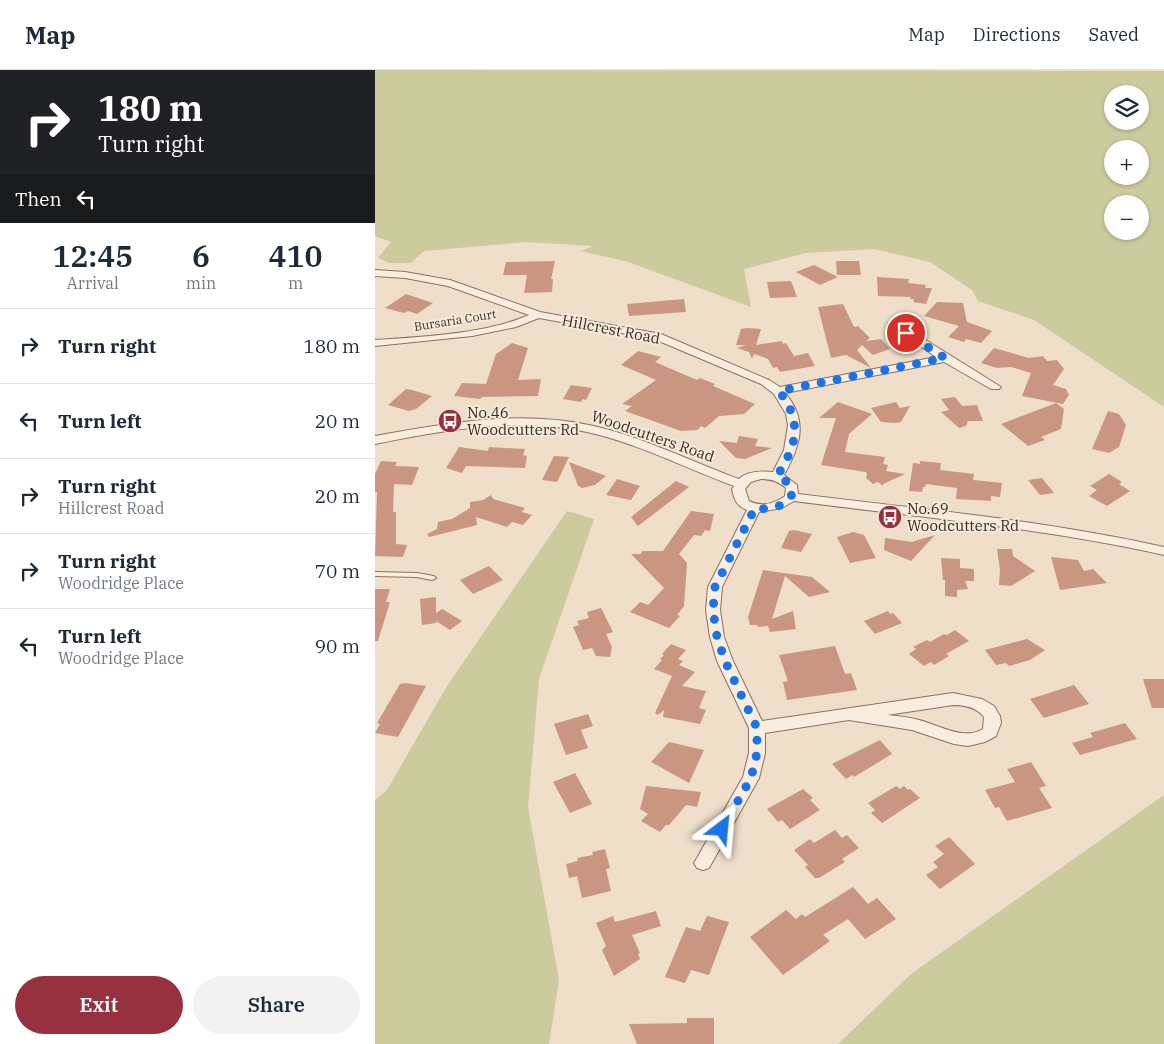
<!DOCTYPE html>
<html lang="en">
<head>
<meta charset="utf-8">
<style>
  body { margin:0; font-family:"IBM Plex Serif",serif; background:#f2f2f3; color:#1f2937; height:100vh; display:flex; flex-direction:column; font-size:19px; white-space:nowrap }
  * { box-sizing:border-box; margin:0 }
  p { font-size:16px; color:#747a83 }
  .icon { flex:none; width:28px; height:28px; fill:none; stroke:currentColor; stroke-width:2; stroke-linecap:round; stroke-linejoin:round }
  .map { position:relative; flex:1; overflow:hidden }
  .drawer { display:flex; flex-direction:column; background:#fff; width:375px }
  .drawer>* { flex:none }
  .banner { background:#202124; color:#fff; overflow:hidden }
  .controls { position:absolute; left:729px; top:15px; display:grid; gap:10px }
  .controls a { display:grid; place-items:center; width:45px; height:45px; border-radius:50%; background:#fff; box-shadow:0 1px 4px #0004; font-size:25px }
  .pin { position:absolute; display:grid; place-items:center; width:42px; height:42px; color:#fff; margin:-21px; border:2px solid #fff; border-radius:50%; box-shadow:0 1px 5px #0007 }
  .me { position:absolute; width:55px; margin:-28px; rotate:29deg; stroke-linejoin:round; filter:drop-shadow(0 0 4px #0008) }
  .turn { display:flex; align-items:center; gap:18px; height:105px; padding:0 15px; font-size:22px }
  .turn .icon { width:65px; height:65px; stroke-width:2.5 }
  .turn b { display:block; font-size:35px; line-height:42px }
  .then { display:flex; align-items:center; height:48px; padding:0 15px; background:#0003; gap:10px; font-size:19px }
  .eta { display:flex; justify-content:space-evenly; align-items:center; height:85px; text-align:center }
  .eta b { font-size:30px; font-weight:600; line-height:35px }
  .primary-button { display:flex; gap:10px; margin-top:auto; padding:10px 15px }
  .primary-button a { flex:1; height:58px; border-radius:30px; background:#97313f; color:#fff; font-size:20px; font-weight:600; line-height:58px; text-align:center }
  .primary-button a+a { background:#f2f2f3; color:#1f2937 }
  ul { padding:0; list-style:none }
  li { display:flex; align-items:center; gap:15px; height:75px; padding:0 15px; border-top:1px solid #e0e1e3 }
  li div { flex:1 }
  li b { display:block; font-size:19px }
  li em { font-style:normal }
  header { display:flex; align-items:center; gap:30px; box-sizing:border-box; height:70px; padding:0 25px; background:#fff; border-bottom:1px solid #e0e1e3 }
  header strong { font-size:24px }
  nav { display:flex; gap:28px; margin-inline-start:auto; font-size:18px }
  main { display:flex; flex:1; min-height:0 }
  .map>svg:first-child { display:block }
  .green { fill:#cccb9e; fill-rule:evenodd }
  .building { fill:#ca9682 }
  .lines { fill:none; stroke-linecap:round; stroke-linejoin:round }
  .service-casing { stroke:#8a705f; stroke-width:2 }
  .minor-casing { stroke:#8a705f; stroke-width:2 }
  .service { fill:#f8edde; fill-rule:evenodd }
  .minor { fill:#f8edde; fill-rule:evenodd }
  .route { stroke:#1a73e8; stroke-width:9; stroke-dasharray:0 16.2 }
  .labels { text-anchor:middle; dominant-baseline:central; stroke-width:4; stroke-linejoin:round; paint-order:stroke }
  .far-street-label { font-size:12px; fill:#3b2b22; stroke:#f5eada }
  .street-label { font-size:15px; fill:#3b2b22; stroke:#f5eada }
  .poi-label { font-size:15px; fill:#3b2b22; stroke:#f5eada; text-anchor:start }
</style>
</head>
<body>
<header>
<strong>Map</strong>
<nav><a>Map</a><a>Directions</a><a>Saved</a></nav>
</header>
<main>
<section class="drawer">
<div class="banner">
<div class="turn"><svg class="icon" aria-label="right" viewBox="0 0 24 24"><path d="M7 20v-9h11M14 6l5 5-5 5"/></svg><div><b>180 m</b>Turn right</div></div>
<div class="then">Then<svg class="icon" aria-label="left" viewBox="0 0 24 24"><path d="M17 20v-9H6M10 6l-5 5 5 5"/></svg></div>
</div>
<div class="eta">
<div><b>12:45</b><p>Arrival</p></div>
<div><b>6</b><p>min</p></div>
<div><b>410</b><p>m</p></div>
</div>
<ul>
<li><svg class="icon" aria-label="right" viewBox="0 0 24 24"><path d="M7 20v-9h11M14 6l5 5-5 5"/></svg><div><b>Turn right</b></div><em>180 m</em></li>
<li><svg class="icon" aria-label="left" viewBox="0 0 24 24"><path d="M17 20v-9H6M10 6l-5 5 5 5"/></svg><div><b>Turn left</b></div><em>20 m</em></li>
<li><svg class="icon" aria-label="right" viewBox="0 0 24 24"><path d="M7 20v-9h11M14 6l5 5-5 5"/></svg><div><b>Turn right</b><p>Hillcrest Road</p></div><em>20 m</em></li>
<li><svg class="icon" aria-label="right" viewBox="0 0 24 24"><path d="M7 20v-9h11M14 6l5 5-5 5"/></svg><div><b>Turn right</b><p>Woodridge Place</p></div><em>70 m</em></li>
<li><svg class="icon" aria-label="left" viewBox="0 0 24 24"><path d="M17 20v-9H6M10 6l-5 5 5 5"/></svg><div><b>Turn left</b><p>Woodridge Place</p></div><em>90 m</em></li>
</ul>
<div class="primary-button"><a>Exit</a><a>Share</a></div>
</section>
<div class="map">
<svg width="789" height="974" viewBox="0 0 789 974">
  <rect width="100%" height="100%" fill="#eedeca"/>
  <path class="green" d="M0,0L789,1V337L659,250L603,231L597,220L555,192L499,179L431,183L369,199L376,237L253,192L206,181L218,176L151,172L49,181L36,193H14L3,188L16,172L0,166ZM738,24H765V51H738ZM738,79H765V106H738ZM738,134H765V161H738Z
    M192,441L219,449L164,609L153,737L184,910L174,974H0V730L12,720L72,616Z
    M789,725V974H463L536,904Z"/>
  <path class="building" d="M180,191L176,209H178L177,222L149,223L152,205H128L131,192Z
    M461,191H484L486,205H462Z
    M439,195L463,207L445,215L421,202Z
    M502,207L534,209L533,213L551,215L550,218H557L551,234L538,232L539,229H535L536,227L503,226Z
    M416,211L422,227L395,228L392,212Z
    M31,224L58,233L42,244L33,241L29,243L10,238Z
    M309,229L311,242L254,246L252,234Z
    M562,232L588,233L592,252L617,261L606,273L591,269L589,272L573,267L584,256L549,246Z
    M468,234L479,257L483,256L495,268L491,271L506,269L515,279L498,285L487,275L482,280L496,298L471,285L456,288L443,237Z
    M372,258L386,259L381,275L407,271L408,274L411,273L419,286L433,283L440,296L405,302L402,297L398,298L393,289L379,284L377,289L374,282L362,278L371,275H361L366,259Z
    M137,273L153,278L143,310L166,309L163,326L107,327L105,329L79,326L87,313L111,314L121,284Z
    M619,278L654,288L668,286L672,291L682,290L689,299L678,315L691,319L694,325L688,334L647,326L656,303L636,297L622,298L606,293Z
    M263,281L286,287L280,292L322,310L325,308L340,314L338,316L380,334L369,344L344,346L330,358L326,356L322,360L306,361L250,341L257,336L247,334L281,310L246,295Z
    M196,315L217,318L211,330L208,329L206,332L188,329Z
    M31,319L37,320L57,326L41,339L34,341L13,335Z
    M580,327L587,336L602,335L608,351H593L591,356L584,358L566,342L574,340L566,329Z
    M463,332L497,344L474,364L470,382L510,387L508,394L513,395L511,401L530,404L508,414V416L503,412L498,414L491,408L492,404L491,402L446,395L461,348H444Z
    M521,332L525,338L535,336L526,352L520,353L506,352L496,338Z
    M681,333L689,339L686,359L666,367L670,370L653,376L626,354Z
    M733,341L744,344L751,355L744,377L734,383L717,379Z
    M364,366L383,369L380,376L397,378L370,389L361,388L344,371L362,373Z
    M84,377L113,381L114,377L150,379L148,385L152,386L150,398L91,396L87,403L71,398Z
    M179,386L194,387L182,412L167,410Z
    M6,391L22,392L20,396L44,397L37,415L19,414L18,442H21V474L32,475L28,487L0,486L2,422H0V404Z
    M545,391L566,393L565,400L599,404L598,410L627,413L625,427L616,426V431L581,429L582,418L551,414L550,417H548L547,422L534,421L538,393L545,394Z
    M194,392L231,406L220,415L207,418L203,416Z
    M734,404L747,412L744,414L755,421L732,436L714,426L722,420L715,416Z
    M667,408L679,423L665,425L653,410Z
    M242,409L265,416L256,430L231,425Z
    M301,411L314,417L263,456L256,447Z
    M116,425L118,429L150,438L147,442L157,445L148,455L137,452L132,457L101,447L102,455L54,467L52,464L62,459L63,452L77,449L95,438V432L108,430Z
    M316,441L339,444L335,461L330,460L326,466L319,465L304,484L312,493L309,536L302,545L305,546L294,558L255,542L265,532L273,535L289,518L256,484H266L267,481H288Z
    M419,460L437,464L426,482L406,478L414,461Z
    M478,462L489,465L501,488L475,493L462,467Z
    M560,465L536,491L509,480L510,468L537,472Z
    M622,479H637L638,486L660,501L636,516L624,515L625,500Z
    M676,487L703,490L709,501L718,499L732,513L685,520Z
    M566,488L585,489V498L599,499V511H590L593,519L582,520V527L570,526V510H568Z
    M114,496L128,510L98,524L85,510Z
    M388,500L437,507L455,522L434,527L410,506L397,549L418,541L421,559L395,562L393,556L383,557L382,555H375L373,547Z
    M0,519H15L11,532H15L3,571H0Z
    M61,527V543L67,539L87,551L75,560L61,551V553L47,555L45,529Z
    M226,538L238,562L231,564L237,577L235,587L221,586L217,578L208,580L198,557L204,555L202,551L214,548L212,542Z
    M513,541L515,544L518,543L527,553L500,564L489,551Z
    M580,560L594,571L571,584L574,586L559,595L556,592L549,596L534,584L541,579L538,577L552,570L555,572L569,564L572,565Z
    M652,569L670,580L655,590L634,596L631,593L621,595L610,580Z
    M296,574L311,580L303,589L308,591L304,595L320,602L307,616L331,621L324,638L331,640L325,654L288,647L289,640L283,645L280,643L297,606L279,599L287,590L285,589L289,585L287,584Z
    M460,576L470,604L476,603L482,620L412,630L408,612L413,611L404,585Z
    M768,609H789V638H777Z
    M30,613L51,616L23,667L0,663L5,654L2,653L25,614Z
    M699,615L714,634L669,648L655,629Z
    M213,644L218,656L206,660L213,678L191,685L179,654Z
    M750,653L762,669L705,685L697,673L718,667L715,663Z
    M505,670L517,684L479,707L478,705L471,709L457,694Z
    M294,672L329,680L314,713L276,692Z
    M656,692L671,716L664,718L677,738L632,751L624,737L620,738L610,720L640,712L632,699Z
    M200,703L217,734L195,743L178,712Z
    M271,716L326,722L322,737L311,735L294,755H291L285,762L266,751L273,744L265,739Z
    M521,716L525,719L529,716L533,720L535,719L545,728L507,753L496,743L500,740L493,733Z
    M428,719L438,728L435,730L445,740L415,759L407,750L403,752L392,739Z
    M460,760L467,768L472,765L484,778L467,789L470,792L444,808H440L430,797L433,795L419,780L435,769L439,773Z
    M574,767L600,794L565,819L551,805L563,797L558,792L569,784L560,776Z
    M230,779L235,798L231,799L236,821L207,828L202,806L194,808L191,794L203,791L202,788L218,785L217,782Z
    M478,817L493,834L502,828L521,849L490,869L473,849L448,865L455,871L408,905L375,867L411,840L421,849L427,844L430,847Z
    M281,841L286,856L257,865L265,883L263,884L265,889L239,906L227,880L231,876L221,853L238,846L240,852L244,851Z
    M332,846L354,852L334,905L316,900L310,913L290,907L311,857L325,861Z
    M312,948H339V974H262L254,954L312,953Z"/>
  <g class="lines">
    <g class="service-casing">
      <path id="service" d="M0,502L42,503L59,506L61,508L57,510L42,507L0,506Z"/>
    </g>
    <g class="minor-casing">
      <path id="minor" d="M0,200L30,202L75,210L165,242L286,264L394,310L405,317L561,287L513,254L514,252H522L626,317L624,319H616L569,292L410,323C434,351 425,376 409,405L422,415L423,424C545,439 669,450 789,477V485C668,458 542,447 419,431L407,438L384,442L347,517L345,540L349,567L358,591L387,651L578,623L607,629L619,636L625,646L626,653L621,666L610,672L593,676L579,674L537,660L474,650L390,663V683L384,708L334,798L328,800L322,798L319,793L322,788L368,707L374,683V658L342,591L335,567L331,540L333,517L372,440C362,436 359,430 357,419L359,416C310,398 262,373 212,362C142,347 69,360 0,374V366C71,353 143,340 214,355C266,366 315,391 364,409C372,401 387,401 398,402L409,380L413,355L411,344L399,324L386,314L279,269L164,248L141,257L97,266L0,276V270C46,267 111,264 154,245L73,216L30,208L0,206ZM386,409C396,409 403,411 411,418L410,426C399,434 386,437 374,431L370,419L376,412ZM578,635C590,635 601,637 609,647L608,659C588,671 564,655 544,650C533,647 523,646 512,645Z"/>
    </g>
    <use href="#service" class="service"/>
    <use href="#minor" class="minor"/>
  </g>
  <g class="lines">
    <path class="route" d="M347,759L376,708L382,683V658L350,591L342,567L338,540L340,517L380,438C394,440 406,438 416,427C419,416 412,411 402,406C422,375 428,352 404,321L570,288L531,263"/>
  </g>
  <defs>
    <g id="bus-disc" transform="scale(1.25)"><circle r="9.5" fill="#97313f" stroke="#f5eada"/><path d="M-5-6H5V4H4V6H2V4H-2V6H-4V4H-5ZM-3.5-4V0h7V-4ZM-3.5 1.2v1.5H-2V1.2ZM2 1.2v1.5H3.5V1.2Z" fill="#fff"/></g>
  </defs>
  <g fill-rule="evenodd">
    <use href="#bus-disc" x="75" y="351"/>
    <use href="#bus-disc" x="515" y="447"/>
  </g>
  <g class="labels">
    <g class="far-street-label">
      <text transform="translate(80 250) rotate(-9)">Bursaria Court</text>
    </g>
    <g class="street-label">
      <text transform="translate(236 259) rotate(11)">Hillcrest Road</text>
      <text transform="translate(278 366) rotate(19)">Woodcutters Road</text>
    </g>
    <g class="poi-label">
      <text x="92" y="342">No.46<tspan x="92" dy="17">Woodcutters Rd</tspan></text>
      <text x="532" y="438">No.69<tspan x="532" dy="17">Woodcutters Rd</tspan></text>
    </g>
  </g>
</svg>
<div class="controls">
<a><svg class="icon" aria-label="layers" viewBox="0 0 24 24"><path d="M12 4l9 5-9 5-9-5zM3 14l9 5 9-5"/></svg></a>
<a>+</a>
<a>−</a>
</div>
<div class="pin" style="left:531px;top:263px;background:#d93025"><svg class="icon" aria-label="arrive" viewBox="0 0 24 24"><path d="M6 21V4h12l-3 4 3 4H6"/></svg></div>
<svg class="me" style="left:347px;top:759px" viewBox="-20 -20 40 40"><path d="M0-17L14 15 0 8-14 15z" fill="#1a73e8" stroke="#fff" stroke-width="4"/></svg>
</div>
</main>
</body>
</html>
